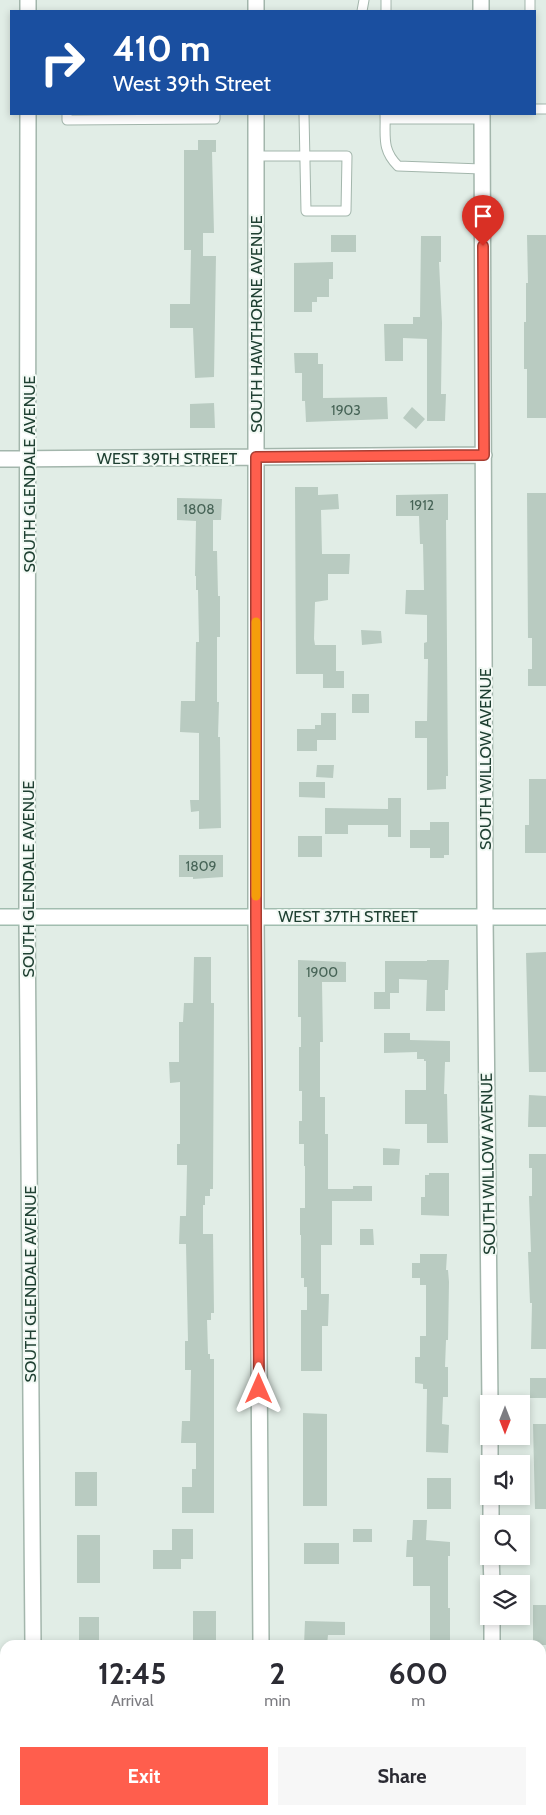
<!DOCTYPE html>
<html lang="en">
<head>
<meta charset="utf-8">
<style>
  body { margin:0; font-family:Cabin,sans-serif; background:#f7f7f7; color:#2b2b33; height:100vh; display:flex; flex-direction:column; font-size:19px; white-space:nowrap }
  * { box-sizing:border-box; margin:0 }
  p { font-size:16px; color:#7c7c81 }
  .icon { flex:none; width:28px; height:28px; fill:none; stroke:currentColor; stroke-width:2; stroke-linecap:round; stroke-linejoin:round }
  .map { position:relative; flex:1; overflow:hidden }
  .sheet { position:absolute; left:0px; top:1640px; width:546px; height:175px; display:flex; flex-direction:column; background:#fff; border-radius:15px 15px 0 0; box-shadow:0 2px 8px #0003 }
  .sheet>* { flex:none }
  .banner { position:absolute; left:10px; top:10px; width:526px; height:105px; border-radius:0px; box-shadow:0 2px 8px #0003; background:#1a4fa0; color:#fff; overflow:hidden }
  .needle { width:32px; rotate:180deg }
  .controls { position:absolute; left:480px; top:1395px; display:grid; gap:10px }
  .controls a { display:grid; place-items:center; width:50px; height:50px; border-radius:0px; background:#fff; box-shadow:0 2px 8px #0003; font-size:25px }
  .pin { position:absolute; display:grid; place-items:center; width:42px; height:42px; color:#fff; margin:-51px -21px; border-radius:50% 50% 50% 0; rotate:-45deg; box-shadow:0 0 5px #0007 }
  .pin .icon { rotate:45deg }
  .me { position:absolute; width:55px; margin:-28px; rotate:0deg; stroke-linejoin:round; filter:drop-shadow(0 0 4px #0008) }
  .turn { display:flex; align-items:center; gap:18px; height:105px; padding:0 20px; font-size:22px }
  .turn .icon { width:65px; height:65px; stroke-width:2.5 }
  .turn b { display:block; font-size:35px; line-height:42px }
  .eta { display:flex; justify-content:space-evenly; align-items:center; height:85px; text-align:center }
  .eta b { font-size:30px; font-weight:800; line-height:35px }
  .action { display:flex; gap:10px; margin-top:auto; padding:10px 20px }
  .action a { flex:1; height:58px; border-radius:0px; background:#ff5e4d; color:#fff; font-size:20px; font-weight:800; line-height:58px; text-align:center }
  .action a+a { background:#f7f7f7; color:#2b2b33 }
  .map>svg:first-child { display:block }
  .building { fill:#b9cbc1 }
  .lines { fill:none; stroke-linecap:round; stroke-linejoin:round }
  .lane-casing { stroke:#a3b6ac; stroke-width:11 }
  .street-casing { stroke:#a3b6ac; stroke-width:18 }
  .secondary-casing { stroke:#a1bdaf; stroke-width:18 }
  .lane { stroke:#fff; stroke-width:9 }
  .street { stroke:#fff; stroke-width:15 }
  .secondary { stroke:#fff; stroke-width:15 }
  .route-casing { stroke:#a63d32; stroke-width:12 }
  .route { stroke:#ff5e4d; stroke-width:9 }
  .slow { stroke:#f59e0b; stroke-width:9 }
  .labels { text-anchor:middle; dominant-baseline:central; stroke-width:4; stroke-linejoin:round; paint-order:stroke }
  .number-label { font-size:14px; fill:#466356 }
  .street-label { font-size:16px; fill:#1f4032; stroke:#f2f9f4 }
</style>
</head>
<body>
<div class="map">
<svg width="546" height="1815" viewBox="0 0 546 1815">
  <rect width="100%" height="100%" fill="#e1ede6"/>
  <path class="building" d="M198,140H216V152H212L214,233H203V256H216L214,377L195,378L193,328H170V304H190L191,250H184V150H198Z
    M331,235H356V252H331Z
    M527,235H546V418H527V369H524V322H526V283H528Z
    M421,236H441V262H439L442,323L441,394H446L445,421H427V339L403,338V361H385L384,324H413V317H420Z
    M333,262V279H329V297H317V302H312V312H294V263Z
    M294,353H318V364H323V398L387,397L388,419L306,422L305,401H302V373H295Z
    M214,403L215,428H190V404Z
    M412,407L425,419L416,429L403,418Z
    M295,487H318V495L338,494L339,509L321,510L322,554H350L349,574H328V600L315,602L314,639L315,645H336V671H344V688H323V674H296Z
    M527,493H546V686H528V669H532V638H528Z
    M448,494V520H446L448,776H446V789L427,790V738H415V721H427L428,659H424V643L427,642V615L405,614L406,590H424L423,544H420L419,516H396V495Z
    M177,498L222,499L221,520H213V551H217L218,596H220V637H217V702H219L218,737H220L221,828L199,829V811L191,812L190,800H199V733L180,732L181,701H195L196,642H199L198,590H196V576H195L196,521L177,520Z
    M361,630L381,631L382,643L362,645Z
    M352,694H369V713H352Z
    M321,713H336V740H317V751H297V729H315V725H321Z
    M317,765H334L333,778L316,777Z
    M529,779H546V853H525V825H529Z
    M299,782H325V798L299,797Z
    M388,798H401V837H388V825H348V834H325V808L388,809Z
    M430,822H449V855H444V858H430V848H410V830H430Z
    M298,836H322V857H298Z
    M179,855H223V877L193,879V877H179Z
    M546,952V1072H529L526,953Z
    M194,957H211V1003H214L213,1189H210V1196H205V1205H203V1234H213L214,1313H211V1320H207L208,1354H210V1359H214V1513H182V1487H192V1469H196V1443H181L182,1421H190L191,1370H185V1341H188L186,1244H179L180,1216H186L187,1165H177V1144H180V1082L170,1083L169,1062H179V1022H183L184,1003H193Z
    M298,960L346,962V982H322L323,1042H320V1097H325V1134H328V1189H353V1186H372V1201H332V1245H321V1294H329L328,1326H322V1371H301V1310H307V1287H304V1278H301V1235H300V1208H305V1166H304V1144H299V1121H302V1091H299V1047H301V1017H298Z
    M427,960H449L448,990H445V1011H426L427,980L399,979V993H390V1009H374V992H385V961H427Z
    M384,1033H410V1040L450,1041V1062H445L444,1094H447L448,1143H427V1124H405V1090H426V1061H424V1059H417V1052L384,1053Z
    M529,1095L546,1096V1127H528Z
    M383,1148L400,1149L399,1165H383Z
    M529,1154H546V1349H531L532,1303H530L528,1252H531L529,1196H532V1168H529Z
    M429,1173H449V1216L421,1215V1197H425V1175H429Z
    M360,1229H373L374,1245H360Z
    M420,1254H447L446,1270H448L449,1282L448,1340H446L445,1367H448V1397H443L442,1424L449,1425L448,1453L426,1452L427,1389H423V1384L415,1383V1357H420V1336H426V1285H420V1278H412V1263H420Z
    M530,1378H546V1398H530Z
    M303,1413L327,1414V1506H303Z
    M533,1424H546V1509H535Z
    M75,1472H97V1506H75Z
    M427,1478H451V1509H427Z
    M413,1520H427L426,1540L450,1542V1556H448V1608H450V1643H430V1586H413V1557H406L407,1540H412Z
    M172,1529H193V1559H181V1569H153V1550H172Z
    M353,1529H372V1542H353Z
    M77,1535H100V1583H77Z
    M304,1543H339V1564H304Z
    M533,1605H546V1645H533Z
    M193,1611H216V1645H193Z
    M79,1617H99V1645H79Z
    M305,1621L345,1622V1635H328L327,1645H304Z"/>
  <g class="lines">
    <g class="lane-casing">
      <path id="lane" d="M362,11L364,0
        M386,11V0
        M530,11V0
        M535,109H546
        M67,114V120L215,119V114
        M385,114C386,136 381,149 398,166L482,169
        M385,119H482
        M256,156H347L346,211H306L304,114"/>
    </g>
    <g class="street-casing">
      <path id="street" d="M28,0V11
        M256,0V11
        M481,0V11
        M28,114L27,917L33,1645
        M256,114V916L261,1645
        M482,114L485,917L490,1404
        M0,459L484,455
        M490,1436V1464
        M491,1496V1524
        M491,1556L492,1584
        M492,1616V1645
        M35,1810V1815
        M262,1810V1815
        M494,1810V1815"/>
    </g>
    <g class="secondary-casing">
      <path id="secondary" d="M0,917H546"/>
    </g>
    <use href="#lane" class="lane"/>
    <use href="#street" class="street"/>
    <use href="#secondary" class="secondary"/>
  </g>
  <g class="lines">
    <g class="route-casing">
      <path id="route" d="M259,1389L256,916V457L484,455L483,246"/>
    </g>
    <use href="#route" class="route"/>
    <path class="slow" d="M256,896V622"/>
  </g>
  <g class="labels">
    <g class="number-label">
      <text x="346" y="410">1903</text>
      <text x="422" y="505">1912</text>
      <text x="199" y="509">1808</text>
      <text x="201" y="866">1809</text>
      <text x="322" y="972">1900</text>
    </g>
    <g class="street-label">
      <text transform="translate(256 324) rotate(-90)">SOUTH HAWTHORNE AVENUE</text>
      <text x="167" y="458">WEST 39TH STREET</text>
      <text transform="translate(29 474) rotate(-90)">SOUTH GLENDALE AVENUE</text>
      <text transform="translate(485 759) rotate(-90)">SOUTH WILLOW AVENUE</text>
      <text transform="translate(28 879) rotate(-90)">SOUTH GLENDALE AVENUE</text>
      <text x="348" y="916">WEST 37TH STREET</text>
      <text transform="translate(488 1164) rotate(-91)">SOUTH WILLOW AVENUE</text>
      <text transform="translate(30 1284) rotate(-90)">SOUTH GLENDALE AVENUE</text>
    </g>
  </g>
</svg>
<div class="controls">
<a><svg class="needle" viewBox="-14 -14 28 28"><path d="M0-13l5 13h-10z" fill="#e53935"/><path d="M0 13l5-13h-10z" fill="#7c7c81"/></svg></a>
<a><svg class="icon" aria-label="sound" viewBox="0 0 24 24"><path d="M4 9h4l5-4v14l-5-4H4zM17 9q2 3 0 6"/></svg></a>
<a><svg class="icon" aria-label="search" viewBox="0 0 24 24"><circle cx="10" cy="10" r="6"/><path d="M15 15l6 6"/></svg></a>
<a><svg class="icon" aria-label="layers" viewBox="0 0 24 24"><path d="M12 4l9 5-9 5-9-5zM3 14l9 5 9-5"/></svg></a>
</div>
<div class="pin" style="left:483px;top:246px;background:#d93025"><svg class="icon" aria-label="arrive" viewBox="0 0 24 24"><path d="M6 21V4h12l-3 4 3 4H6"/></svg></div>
<svg class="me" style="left:259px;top:1389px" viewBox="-20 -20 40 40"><path d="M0-17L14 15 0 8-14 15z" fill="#ff5e4d" stroke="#fff" stroke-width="4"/></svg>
<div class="banner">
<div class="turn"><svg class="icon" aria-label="right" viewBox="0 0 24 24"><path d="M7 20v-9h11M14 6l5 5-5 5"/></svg><div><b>410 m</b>West 39th Street</div></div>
</div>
<section class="sheet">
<div class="eta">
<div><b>12:45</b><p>Arrival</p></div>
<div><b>2</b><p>min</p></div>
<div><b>600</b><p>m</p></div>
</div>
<div class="action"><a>Exit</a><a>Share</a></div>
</section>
</div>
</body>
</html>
